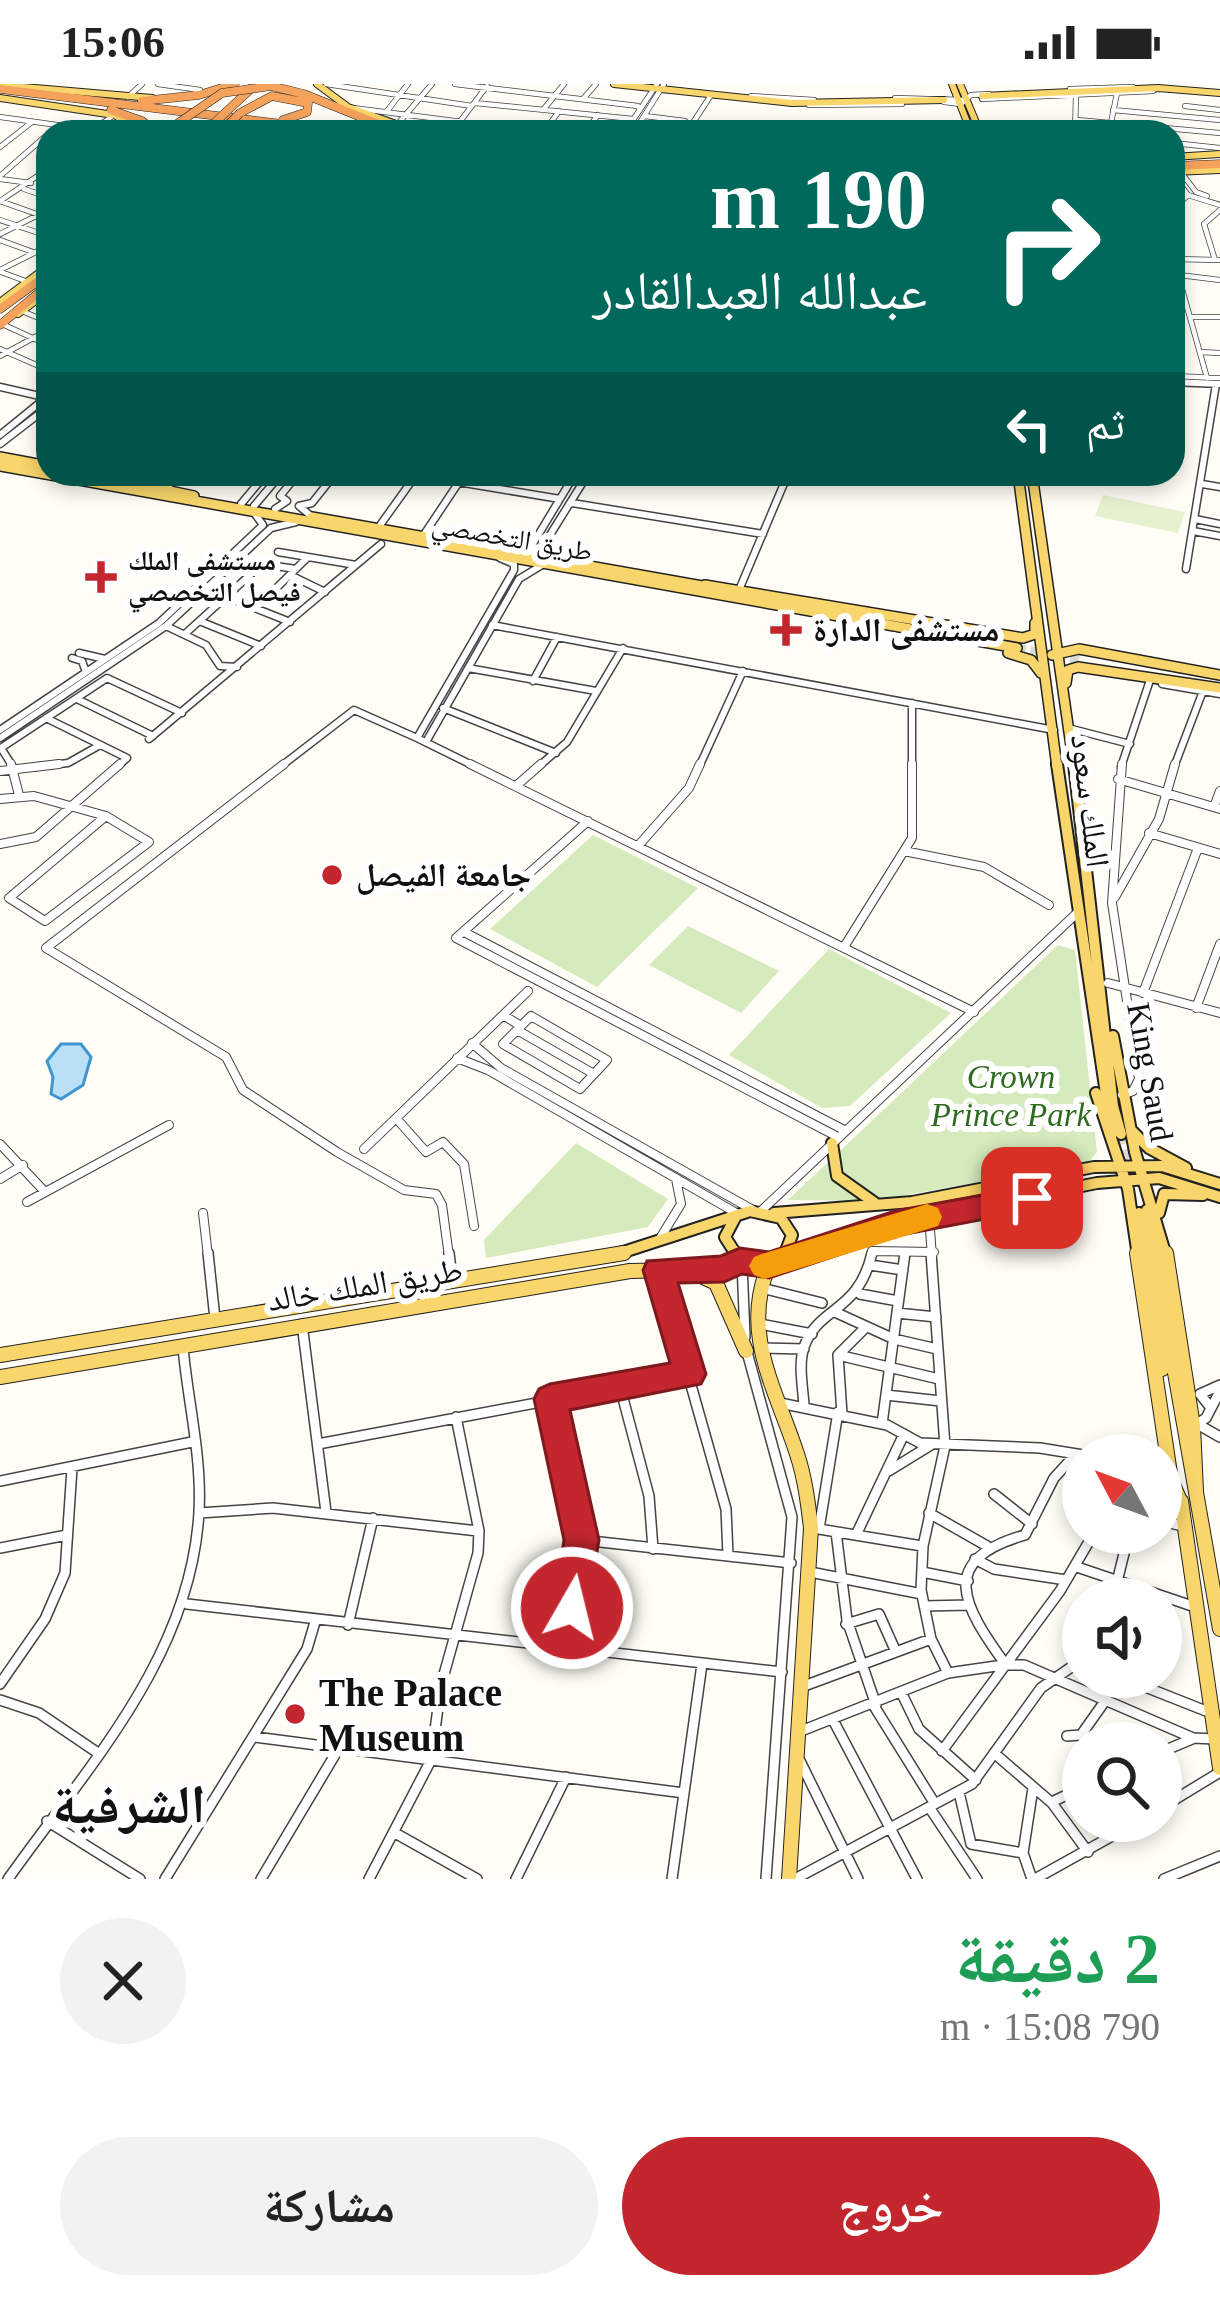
<!DOCTYPE html>
<html lang="ar">
<head>
<meta charset="utf-8">
<style>
  body { margin:0; font-family:"Times New Roman","Noto Naskh Arabic",serif; background:#f2f2f2; color:#222; direction:rtl; height:100vh; display:flex; flex-direction:column; font-size:45px; white-space:nowrap }
  * { box-sizing:border-box; margin:0 }
  p { font-size:39px; color:#767676 }
  .icon { flex:none; width:66px; height:66px; fill:none; stroke:currentColor; stroke-width:2; stroke-linecap:round; stroke-linejoin:round }
  .map { position:relative; height:1795px; overflow:hidden; direction:ltr }
  .sheet { display:flex; flex-direction:column; background:#fff; flex:1 }
  .sheet>* { flex:none }
  .hud { position:absolute; left:36px; top:36px; width:1149px; height:366px; border-radius:36px; box-shadow:0 6px 18px #0003; direction:rtl; background:#00695c; color:#fff; overflow:hidden }
  .needle { width:78px; rotate:311deg }
  .tools { position:absolute; left:1062px; top:1350px; display:grid; gap:24px }
  .tools a { display:grid; place-items:center; width:120px; height:120px; border-radius:50%; background:#fff; box-shadow:0 6px 18px #0003; font-size:60px }
  .pin { position:absolute; display:grid; place-items:center; width:102px; height:102px; color:#fff; margin:-51px; border-radius:24px; box-shadow:0 6px 18px #0006 }
  .me { position:absolute; width:132px; margin:-66px; rotate:8deg; stroke-linejoin:round; filter:drop-shadow(0 0 9px #0008) }
  .turn { display:flex; align-items:center; gap:42px; height:252px; padding:0 60px; font-size:54px }
  .turn .icon { width:156px; height:156px; stroke-width:2.5 }
  .turn b { display:block; font-size:84px; line-height:102px }
  .then { display:flex; align-items:center; height:114px; padding:0 60px; background:#0003; gap:24px; font-size:45px }
  .round { display:grid; place-items:center; flex:none; width:126px; height:126px; border-radius:63px; background:#f2f2f2 }
  .headline { display:flex; align-items:center; justify-content:space-between; height:204px; padding:0 60px }
  h1 { font-size:72px; font-weight:700; line-height:90px; color:#1e9e55 }
  .button { display:flex; gap:24px; margin-top:auto; padding:24px 60px }
  .button a { flex:1; height:138px; border-radius:72px; background:#c4262e; color:#fff; font-size:48px; font-weight:700; line-height:138px; text-align:center }
  .button a+a { background:#f2f2f2; color:#222 }
  .status { display:flex; justify-content:space-between; align-items:center; height:84px; padding:0 60px; background:#fff; direction:ltr }
  .status svg { height:33px; fill:currentColor }
  .map>svg:first-child { display:block }
  .green { fill:#d5ebbd }
  .pitch { fill:#e6f2cf }
  .water { fill:#b9e0f7; stroke:#3f96cf; stroke-width:3 }
  .lines { fill:none; stroke-linecap:round; stroke-linejoin:round }
  .major-tunnel-far1 { stroke:#dbdad3; stroke-width:9; stroke-dasharray:9 4.5; stroke-linecap:butt }
  .major-tunnel { stroke:#dbdad3; stroke-width:10; stroke-dasharray:10 6; stroke-linecap:butt }
  .minor-far3-casing { stroke:#444; stroke-width:6 }
  .minor-far2-casing { stroke:#444; stroke-width:9 }
  .minor-far1-casing { stroke:#444; stroke-width:10 }
  .minor-casing { stroke:#444; stroke-width:12 }
  .major-far3-casing { stroke:#222; stroke-width:8 }
  .major-far2-casing { stroke:#222; stroke-width:12 }
  .major-far1-casing { stroke:#222; stroke-width:14 }
  .major-casing { stroke:#222; stroke-width:16 }
  .highway-casing { stroke:#222; stroke-width:9 }
  .minor-far3 { stroke:#fff; stroke-width:4.5 }
  .minor-far2 { stroke:#fff; stroke-width:6 }
  .minor-far1 { stroke:#fff; stroke-width:8 }
  .minor { stroke:#fff; stroke-width:9 }
  .major-far3 { stroke:#f9d66b; stroke-width:6 }
  .major-far2 { stroke:#f9d66b; stroke-width:9 }
  .major-far1 { stroke:#f9d66b; stroke-width:10 }
  .major { stroke:#f9d66b; stroke-width:14 }
  .highway { stroke:#f5a25d; stroke-width:8 }
  .highway-bridge-casing { stroke:#222; stroke-width:9; stroke-linecap:butt }
  .highway-bridge { stroke:#f5a25d; stroke-width:8 }
  .route { fill:#c4262e; stroke:#7f191e; stroke-width:3 }
  .slow { fill:#f59e0b }
  .poi-dot { fill:#c4262e; stroke:#fff; stroke-width:4.5 }
  .labels { text-anchor:middle; dominant-baseline:central; stroke-width:12; stroke-linejoin:round; paint-order:stroke }
  .far-street-label { font-size:27px; fill:#111; stroke:#fff }
  .far-poi-label { font-size:27px; font-weight:bold; fill:#111; stroke:#fff; text-anchor:start }
  .poi-label { font-size:33px; font-weight:bold; fill:#111; stroke:#fff; text-anchor:start }
  .street-label { font-size:33px; fill:#111; stroke:#fff }
  .park-label { font-size:33px; font-style:italic; fill:#2f6b1f; stroke:#fff }
  .near-poi-label { font-size:39px; font-weight:bold; fill:#111; stroke:#fff; text-anchor:start }
  .near-district-label { font-size:54px; font-weight:bold; fill:#111; stroke:#fff }
</style>
</head>
<body>
<div class="status"><b>15:06</b><svg viewBox="0 0 49 12"><path d="M0 12V9h3v3zM5 12V6h3v6zM10 12V3h3v9zM15 12V0h3v12zM26 1h20v11H26zM47 4h2v5h-2z"/></svg></div>
<div class="map">
<svg width="1220" height="1795" viewBox="0 0 1220 1795">
  <rect width="100%" height="100%" fill="#fffdf5"/>
  <path class="green" d="M593,751L698,804L597,903L490,845Z
    M688,842L779,887L741,929L649,881Z
    M1058,861L1075,866L1097,1068L1089,1078L874,1117L788,1116Z
    M829,865L951,929L850,1022L822,1024L729,971Z
    M576,1059L668,1115L648,1143L486,1174L484,1156Z"/>
  <path class="pitch" d="M1103,411L1185,428L1178,449L1095,432Z"/>
  <path class="water" d="M61,960H81L91,973L83,1001L61,1015L51,1010L53,993L47,977Z"/>
  <g class="lines">
    <path class="major-tunnel-far1" d="M1017,564L1082,576"/>
    <path class="major-tunnel" d="M1121,1050L1136,1088"/>
    <g class="minor-far3-casing">
      <path id="minor-far3" d="M158,0L200,6L194,10
        M326,0L472,22
        M455,0L638,22L640,26
        M1070,5L1133,3
        M751,12L814,16
        M128,13L142,0
        M895,14L964,16
        M583,15L596,0
        M982,15L1153,7
        M944,18L961,20L971,11L989,10
        M475,19L633,35
        M809,21L902,20
        M1185,22L1220,26
        M353,24L542,48
        M543,26L564,0
        M1113,26L1220,36
        M387,27L408,0
        M645,32L685,37
        M0,33L93,46
        M1077,36L1220,49
        M1111,39L1117,9
        M396,42L432,0
        M91,47L114,31
        M452,48L487,2
        M544,48L559,27
        M585,48L598,31
        M625,48L657,0
        M634,48L664,0
        M687,48L711,11
        M1075,48L1076,11
        M1173,59L1220,64
        M0,63L32,38
        M1180,87L1196,108L1207,112
        M1173,91L1188,111L1220,121
        M0,92L48,50
        M0,95L31,99
        M24,105L48,113
        M0,117L48,85
        M0,117L48,134
        M1173,125L1188,111
        M0,136L48,152
        M0,150L48,126
        M0,156L33,168
        M1173,173L1207,294
        M1173,175L1219,176
        M1215,176L1204,140L1220,126
        M0,186L48,162
        M1,188L28,198
        M1179,191L1220,196
        M22,227L48,238
        M1190,233H1220
        M2,240L48,261
        M0,265L48,286
        M1200,268L1220,269
        M0,272L48,246
        M1173,292L1220,294
        M1173,298L1219,300"/>
    </g>
    <g class="minor-far2-casing">
      <path id="minor-far2" d="M1173,298L1219,300
        M0,303L44,313
        M0,351L48,312
        M0,360L48,323
        M410,390L560,415
        M1202,400L1220,403
        M165,405L181,390
        M572,419L763,450
        M241,420L266,390
        M254,422L281,390
        M275,425L287,417L280,412L298,390
        M311,432L299,422L312,419L335,390
        M1195,435L1220,440
        M378,444L416,391
        M1193,447L1220,452
        M423,452L459,398
        M278,468L356,481
        M521,469L531,463L575,390
        M544,474L540,467L588,390
        M1186,485L1216,300
        M290,491L325,508
        M739,506L788,390
        M227,513L290,538
        M258,522L307,474
        M202,538L261,562
        M492,541L1054,646
        M166,542L206,561L220,582L237,583
        M186,549L262,480L296,485
        M79,569L105,575
        M72,574L82,577L86,588
        M468,584L596,607
        M533,597L557,553
        M1162,600L1220,610
        M77,615L153,652
        M912,619V683
        M443,624L556,669
        M46,634L127,674L117,683
        M1068,644L1130,660
        M0,646L159,539L263,441L255,430
        M0,654L166,542L271,444L296,438
        M149,655L381,460
        M426,658L519,495L542,481
        M13,683L1,664L107,594L182,629
        M34,683L68,679L100,661
        M280,683L354,626L417,654
        M476,683L417,654L514,486V480L500,474
        M538,683L567,658L623,564
        M699,683L743,587
        M1121,683L1151,593
        M1174,683L1203,607"/>
    </g>
    <g class="minor-far1-casing">
      <path id="minor-far1" d="M11,680L19,711
        M284,680L46,864L226,973L243,1006L337,1068L404,1106L436,1110L442,1121L449,1172
        M470,680L974,928
        M1122,680L1112,819L1139,995L1133,1007L1122,1011
        M0,687L59,680
        M1118,695L1220,725
        M516,702L541,680
        M0,715L34,712L106,732
        M1214,723L1220,707
        M106,732L149,758L45,837L9,814Z
        M588,737L456,854L838,1053
        M1149,749L1220,770
        M0,760L36,753L120,680
        M638,762L689,704L700,680
        M904,767L984,783L1049,821
        M1115,813L1159,735L1175,680
        M464,848L846,1047
        M844,863L912,754V680
        M1108,899L1220,929
        M1143,909L1198,764
        M1196,924L1220,860
        M503,931L521,942
        M531,932L607,976L580,1005L503,960Z
        M517,946L594,990
        M472,959L501,984L753,1126
        M457,974L488,986L738,1130
        M396,1034L426,1068L443,1058L464,1080L474,1142
        M0,1060L45,1108
        M364,1065L528,907
        M0,1095L23,1081
        M27,1118L169,1041
        M761,1127L1077,829
        M203,1129L208,1172
        M929,1133L932,1172
        M659,1156L681,1120L676,1095
        M871,1172L872,1167L934,1168"/>
    </g>
    <g class="minor-casing">
      <path id="minor" d="M208,1169L215,1235
        M449,1169L452,1194
        M931,1169L945,1362L923,1462L921,1506L931,1555L948,1589
        M742,1179L745,1253
        M870,1181L903,1186
        M659,1188L726,1425L728,1471
        M762,1204L822,1219
        M860,1210L898,1217
        M837,1229L894,1255L937,1265
        M897,1229L936,1233
        M302,1240L326,1428
        M760,1240L812,1250
        M762,1264L804,1265
        M747,1268L792,1433L766,1795
        M838,1271L939,1295
        M620,1303L649,1412L653,1465
        M886,1311L941,1317
        M550,1315L582,1456L566,1566
        M780,1319L887,1341L920,1359L1040,1364L1083,1371
        M804,1322C803,1303 798,1281 804,1263C819,1221 858,1230 872,1169
        M1211,1324L1200,1310L1220,1301
        M842,1330L838,1271L865,1244
        M882,1340L905,1169
        M1199,1341L1220,1353
        M1193,1342L1206,1334L1220,1307
        M318,1360L690,1290
        M1076,1370L1054,1394L1025,1451C936,1476 963,1522 1006,1581H1024L1193,1654L1215,1655
        M887,1388L931,1361
        M0,1397L192,1358
        M994,1410L1032,1440
        M199,1429L273,1424L478,1447
        M929,1429L987,1462
        M1161,1437L1183,1442
        M819,1445L838,1328
        M819,1445L922,1462
        M836,1448L847,1536L876,1621
        M856,1451L904,1350
        M582,1456L791,1479
        M0,1464L67,1451
        M975,1475L994,1485L1066,1496
        M1077,1483L1195,1523
        M810,1488L922,1510
        M922,1488L968,1497
        M1117,1498L1129,1449
        M187,1520L782,1588
        M924,1522L969,1521
        M846,1540L879,1530L896,1568
        M348,1541L373,1434
        M1120,1593L1206,1627L1211,1622
        M0,1600L45,1535L65,1489L72,1384
        M804,1602L931,1555
        M902,1610L919,1645L976,1696
        M0,1616L39,1629L98,1669
        M874,1622L935,1720
        M833,1636L917,1795
        M801,1647L948,1589L1003,1581
        M1067,1652L1081,1651L1105,1617
        M255,1653L684,1709
        M942,1667L1060,1507L1094,1449
        M1161,1668L1192,1655
        M994,1669L1052,1719L1088,1768
        M800,1677L858,1795
        M959,1708L971,1760L1023,1769
        M1052,1718L1083,1703
        M929,1723L977,1795
        M1161,1724L1220,1688
        M47,1737L140,1795
        M395,1749L477,1795
        M8,1795C88,1682 191,1573 199,1428C202,1373 188,1318 183,1264
        M165,1795L307,1565L315,1538
        M261,1795L339,1664
        M369,1795L431,1676L441,1601L478,1469L479,1447L456,1333
        M516,1795L566,1693
        M672,1795L702,1580
        M795,1795L972,1700L1041,1604L1083,1575
        M1032,1795L1023,1769L1033,1704
        M1035,1795L1139,1737
        M1164,1795L1220,1772"/>
    </g>
    <g class="major-far3-casing">
      <path id="major-far3" d="M317,0L348,23L419,48
        M614,0L792,19L944,16
        M952,0L971,48
        M960,0L980,48
        M0,1L152,14
        M982,12L1158,4L1220,9
        M0,14L114,31L147,48
        M1173,73L1220,70
        M1173,88L1220,86
        M0,218L48,182
        M18,230L48,208"/>
    </g>
    <g class="major-far2-casing">
      <path id="major-far2" d="M0,373L48,382
        M0,382L1017,564
        M88,390L194,412
        M1018,390L1057,683
        M1032,390L1074,683
        M312,433L708,503
        M705,501L1023,554L1035,550V539
        M1008,569L1031,576L1041,589
        M1052,571L1079,565L1220,591
        M1066,599L1068,586L1078,583L1220,604"/>
    </g>
    <g class="major-far1-casing">
      <path id="major-far1" d="M1057,680L1112,1050
        M1074,680L1113,1022L1121,1050
        M1113,952L1135,1068L1166,1172
        M1096,1009L1128,1105L1138,1172
        M1133,1048L1149,1064L1186,1084
        M832,1059L837,1092L875,1119
        M1147,1126L1155,1172
        M774,1129L912,1118L1094,1083L1162,1082L1220,1100
        M1139,1129L1145,1172
        M1159,1129L1164,1110L1203,1111
        M735,1134L725,1153L737,1172
        M611,1172L750,1127L781,1134L792,1151L784,1172
        M795,1172L895,1139L1097,1099L1159,1094L1220,1113"/>
    </g>
    <g class="major-casing">
      <path id="major" d="M735,1169L740,1177L769,1181L789,1169
        M1137,1169L1171,1396L1181,1419
        M1145,1169L1162,1285
        M1154,1169L1220,1545
        M1166,1169L1193,1342L1196,1407
        M785,1175L804,1169
        M769,1181C740,1249 776,1305 797,1370C805,1394 808,1419 811,1444L789,1795
        M690,1187L716,1199L746,1267
        M0,1271L624,1169
        M0,1293L630,1187L724,1185L740,1177
        M1181,1417L1220,1684"/>
    </g>
    <g class="highway-casing">
      <path id="highway" d="M271,2L304,10L398,48
        M0,5L347,48
        M142,17L199,11L235,0
        M111,26L142,37L155,48
        M227,27L256,0
        M240,29L272,12L308,19L307,28L283,36
        M1173,82L1220,80
        M0,225L48,190
        M0,241L48,201"/>
    </g>
    <use href="#minor-far3" class="minor-far3"/>
    <use href="#minor-far2" class="minor-far2"/>
    <use href="#minor-far1" class="minor-far1"/>
    <use href="#minor" class="minor"/>
    <use href="#major-far3" class="major-far3"/>
    <use href="#major-far2" class="major-far2"/>
    <use href="#major-far1" class="major-far1"/>
    <use href="#major" class="major"/>
    <use href="#highway" class="highway"/>
    <g class="highway-bridge-casing">
      <path id="highway-bridge" d="M174,42L222,9L271,2
        M205,48L227,27
        M221,48L240,29"/>
    </g>
    <use href="#highway-bridge" class="highway-bridge"/>
  </g>
  <path class="route" d="M1032,1102L1043,1105L1047,1114L1043,1123L1032,1126L895,1152L769,1194L742,1190L724,1198L678,1199L706,1290L701,1300L570,1326L599,1456L585,1536L572,1541L559,1536L554,1524L564,1456L534,1315L539,1305L550,1300L670,1279L643,1186L647,1177L721,1172L740,1164L769,1168L895,1127Z"/>
  <path class="slow" d="M927,1120L938,1124L942,1133L938,1142L765,1195L754,1191L749,1182L754,1173L765,1169Z"/>
  <g class="poi-dot">
    <path d="M95 475h12v12h12v12h-12v12h-12v-12h-12v-12h12z"/>
    <path d="M780 528h12v12h12v12h-12v12h-12v-12h-12v-12h12z"/>
    <circle cx="332" cy="791" r="12"/>
    <circle cx="295" cy="1630" r="12"/>
  </g>
  <g class="labels">
    <g class="far-street-label">
      <text transform="translate(512 454) rotate(10)">طريق التخصصي</text>
    </g>
    <g class="far-poi-label">
      <text x="128" y="477">مستشفى الملك<tspan x="128" dy="31">فيصل التخصصي</tspan></text>
    </g>
    <g class="poi-label">
      <text x="813" y="546">مستشفى الدارة</text>
      <text x="356" y="791">جامعة الفيصل</text>
    </g>
    <g class="street-label">
      <text transform="translate(1090 717) rotate(83)">الملك سعود</text>
      <text transform="translate(1150 988) rotate(80)">King Saud</text>
      <text transform="translate(365 1201) rotate(-9)">طريق الملك خالد</text>
    </g>
    <g class="park-label">
      <text x="1011" y="993">Crown<tspan x="1011" dy="38">Prince Park</tspan></text>
    </g>
    <g class="near-poi-label">
      <text x="319" y="1608">The Palace<tspan x="319" dy="45">Museum</tspan></text>
    </g>
    <g class="near-district-label">
      <text x="129" y="1721">الشرفية</text>
    </g>
  </g>
</svg>
<div class="tools">
<a><svg class="needle" viewBox="-14 -14 28 28"><path d="M0-13l5 13h-10z" fill="#e53935"/><path d="M0 13l5-13h-10z" fill="#767676"/></svg></a>
<a><svg class="icon" aria-label="sound" viewBox="0 0 24 24"><path d="M4 9h4l5-4v14l-5-4H4zM17 9q2 3 0 6"/></svg></a>
<a><svg class="icon" aria-label="search" viewBox="0 0 24 24"><circle cx="10" cy="10" r="6"/><path d="M15 15l6 6"/></svg></a>
</div>
<div class="pin" style="left:1032px;top:1114px;background:#d93025"><svg class="icon" aria-label="arrive" viewBox="0 0 24 24"><path d="M6 21V4h12l-3 4 3 4H6"/></svg></div>
<svg class="me" style="left:572px;top:1524px" viewBox="-20 -20 40 40"><circle r="17" fill="#c4262e" stroke="#fff" stroke-width="3"/><path d="M0-11L8 9 0 5-8 9z" fill="#fff"/></svg>
<div class="hud">
<div class="turn"><svg class="icon" aria-label="right" viewBox="0 0 24 24"><path d="M7 20v-9h11M14 6l5 5-5 5"/></svg><div><b>190 m</b>عبدالله العبدالقادر</div></div>
<div class="then">ثم<svg class="icon" aria-label="left" viewBox="0 0 24 24"><path d="M17 20v-9H6M10 6l-5 5 5 5"/></svg></div>
</div>
</div>
<section class="sheet">
<div class="headline"><div><h1>2 دقيقة</h1><p>790 m · 15:08</p></div><a class="round"><svg class="icon" aria-label="close" viewBox="0 0 24 24"><path d="M6 6l12 12M18 6L6 18"/></svg></a></div>
<div class="button"><a>خروج</a><a>مشاركة</a></div>
</section>
</body>
</html>
